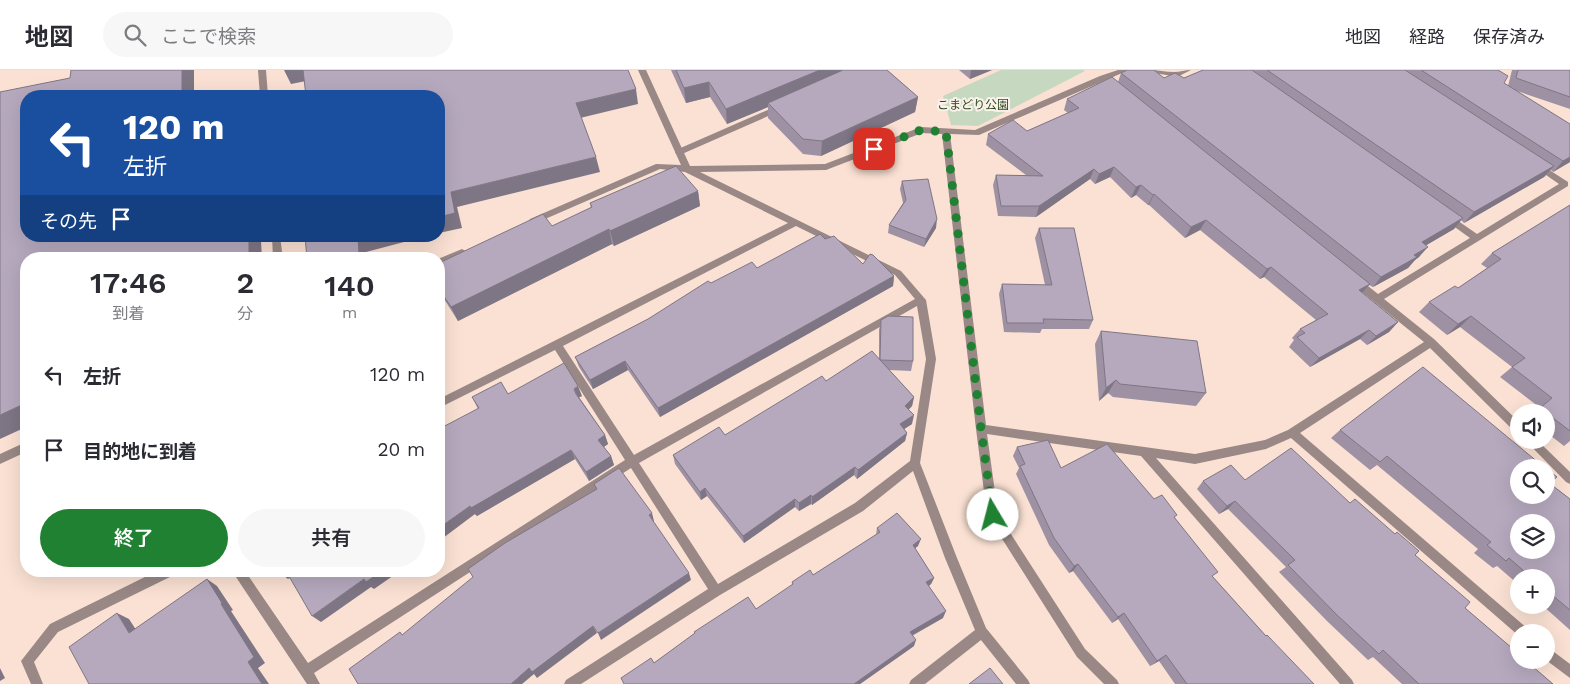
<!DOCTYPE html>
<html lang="ja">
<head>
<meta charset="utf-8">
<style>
  body { margin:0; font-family:"Work Sans","Noto Sans JP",sans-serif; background:#f7f7f7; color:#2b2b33; height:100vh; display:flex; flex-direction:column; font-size:19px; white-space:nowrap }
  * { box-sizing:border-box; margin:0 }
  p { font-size:16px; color:#7c7c81 }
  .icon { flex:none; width:28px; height:28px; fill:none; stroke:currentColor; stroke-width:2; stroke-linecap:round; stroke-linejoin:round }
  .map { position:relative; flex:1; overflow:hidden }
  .details { position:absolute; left:20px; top:182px; width:425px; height:325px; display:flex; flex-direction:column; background:#fff; border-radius:20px; box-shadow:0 5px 20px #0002 }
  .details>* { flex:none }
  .banner { position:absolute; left:20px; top:20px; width:425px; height:152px; border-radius:20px; box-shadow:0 5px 20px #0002; background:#1a4fa0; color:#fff; overflow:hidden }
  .buttons { position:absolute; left:1510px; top:334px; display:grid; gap:10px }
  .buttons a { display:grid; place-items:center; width:45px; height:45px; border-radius:50%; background:#fff; box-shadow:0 5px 20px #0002; font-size:25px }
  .pin { position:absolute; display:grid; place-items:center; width:42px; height:42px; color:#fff; margin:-21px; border-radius:10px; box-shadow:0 2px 8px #0006 }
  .me { position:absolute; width:55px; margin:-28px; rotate:352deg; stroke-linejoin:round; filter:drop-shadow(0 0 4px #0008) }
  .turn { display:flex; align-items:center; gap:18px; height:105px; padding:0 20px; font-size:22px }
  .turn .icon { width:65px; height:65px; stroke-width:2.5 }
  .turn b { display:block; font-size:35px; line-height:42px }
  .then { display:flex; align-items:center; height:48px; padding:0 20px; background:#0003; gap:10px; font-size:19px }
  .eta { display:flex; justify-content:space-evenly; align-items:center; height:85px; text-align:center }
  .eta b { font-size:30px; font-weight:600; line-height:35px }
  .cta { display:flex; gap:10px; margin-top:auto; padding:10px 20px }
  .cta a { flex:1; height:58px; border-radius:30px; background:#218133; color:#fff; font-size:20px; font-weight:600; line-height:58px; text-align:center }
  .cta a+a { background:#f7f7f7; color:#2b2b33 }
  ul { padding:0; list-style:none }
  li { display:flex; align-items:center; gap:15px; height:75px; padding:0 20px }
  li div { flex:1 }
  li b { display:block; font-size:19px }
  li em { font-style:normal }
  header { display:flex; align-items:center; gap:30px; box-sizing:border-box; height:70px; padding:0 25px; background:#fff; border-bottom:1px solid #e1e1e2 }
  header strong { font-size:24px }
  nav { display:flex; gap:28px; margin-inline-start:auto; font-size:18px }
  .search { width:350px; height:45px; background:#f7f7f7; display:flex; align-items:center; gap:12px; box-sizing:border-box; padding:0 18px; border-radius:28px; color:#7c7c81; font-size:19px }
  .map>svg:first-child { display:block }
  .green { fill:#c7d8c0 }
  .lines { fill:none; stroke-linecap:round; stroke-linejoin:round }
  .service { fill:#998885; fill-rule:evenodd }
  .minor { fill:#998885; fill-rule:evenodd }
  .wall { fill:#9d91a3 }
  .shaded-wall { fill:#7f7685 }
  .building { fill:#b6a9be; stroke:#7f7685; fill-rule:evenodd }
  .route { stroke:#218133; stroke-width:9; stroke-dasharray:0 16.2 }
  .labels { text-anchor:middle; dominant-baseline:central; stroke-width:4; stroke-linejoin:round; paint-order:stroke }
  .far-park-label { font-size:12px; fill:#2b491d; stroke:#fcf2ec }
</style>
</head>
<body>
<header>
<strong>地図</strong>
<div class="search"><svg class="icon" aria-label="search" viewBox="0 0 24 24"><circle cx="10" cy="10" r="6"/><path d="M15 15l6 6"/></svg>ここで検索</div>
<nav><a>地図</a><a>経路</a><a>保存済み</a></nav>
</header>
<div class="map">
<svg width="1570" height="614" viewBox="0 0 1570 614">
  <rect width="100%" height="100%" fill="#fae1d3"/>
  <path class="green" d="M1001,0H1083L1085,1L978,56L951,55L943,26Z"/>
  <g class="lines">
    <path class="service" d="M779,35L782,36V40L682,84H676L675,82L676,80Z"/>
    <path class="minor" d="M258,0H266L268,26H260Z
      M638,0H646L690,96L825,94L921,57L975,60L1100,6L1118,0H1129L979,65L950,64L986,355L1195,384L1265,370L1288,360L1424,272L1352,214L1350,211L1352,208H1358L1378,224L1470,168L1445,150L1444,148L1445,146H1451L1477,164L1559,114L1533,96L1537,93L1540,94L1568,112V116L1384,229L1434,269L1519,352V363L1515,362L1430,278L1300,363L1527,558L1529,562H1519V566L1291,368L1266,379L1195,394L1156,388L1352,610L1354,614H1340L1141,386L987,364L998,444L1085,579L1117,610L1119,614H1104L1077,587L987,445L976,359L942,64L922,63L826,100L700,102L901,201L926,230L936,289L920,393L957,488L986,558L1028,610L1030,614H1016L981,570L925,614H909L911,610L975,560L945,488L913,401L863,441L720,525L581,614H564L566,610L708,519L631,398L314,603L320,614H307L232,501H245L308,593L625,390L555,280L439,338V329L788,153L685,102L660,99L536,153H530L529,151L530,149L656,94L681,95ZM796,156L895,205L915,229L634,385L563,276ZM917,236L926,289L910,391L855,433L718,514L639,393Z
      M1149,0C1158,0 1166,2 1174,2C1180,2 1185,0 1191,0L1177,7L1150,2Z
      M272,166H280L283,189H273Z
      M462,179L467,182L465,184L439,195L438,189Z
      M1525,370H1537L1570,402V414L1566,412Z
      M26,372V382L0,394V384Z
      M157,501H176L174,505L58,562L34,592L43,614H31L21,591L50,554Z
      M1546,576L1570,594V608L1546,590Z"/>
  </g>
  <path class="wall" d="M671,0H887L918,27L915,42L821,86L803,84L768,48V37L727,54L710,27L686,33Z
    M959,0H992L970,9Z
    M1203,0H1498L1504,13L1508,16L1512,0H1570V39L1514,20L1570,54V92L1553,102L1551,100L1544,107L1464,153L1461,150L1454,159L1426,175L1419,187L1415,190L1408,198L1373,217L1369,215L1362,223L1398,252L1389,262L1367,275L1360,269L1310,297L1289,277L1294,270L1292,268L1300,259L1316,250L1264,207L1260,209L1200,160L1185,168L1149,135H1148L1136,125L1131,128L1110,107L1095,114L1090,109L1036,147L998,146L993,115L996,105H1026L986,75L988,64L1027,61L1068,43L1064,40L1067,29L1118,12L1121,3L1164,8H1184Z
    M902,111L936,158L924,177L888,163L889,155L903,133L900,119Z
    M698,121L700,136L614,176L612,174L458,251L439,221V193L552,156L591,138L590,133Z
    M1570,135V371L1564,376L1546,362V342H1533L1539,337L1500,307L1512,297L1460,257L1447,265L1419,242L1429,232L1458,218L1487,198L1481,194L1492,183Z
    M1039,158L1093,250L1089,259H1042L1040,263L1004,262L999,224L1002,214L1045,215L1035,168Z
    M825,169L863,194L894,206L893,216L660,347L628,300L593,319L579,297L575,287L648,249L711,213L757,198Z
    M881,250L913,291L911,301L889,300L914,327L912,336L909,339L912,354L904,359L907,363L905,371L857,409L854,405L812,435L811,434L799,441L795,437L744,473L707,426L701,430L675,394L673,385L725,365L826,311L879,289V260Z
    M1101,261L1206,323L1196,336L1113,327L1108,323L1099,331L1095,274Z
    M508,324L582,326L579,327L605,365L608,374L604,377L611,386L614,395L589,411L575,389L477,446L475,444L478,339L472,327Z
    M1340,360L1549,413L1570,429V560L1542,535H1546V508H1519V515L1497,496L1493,498L1474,483L1478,479L1377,395L1370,400L1331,368Z
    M1017,377L1061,398L1154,429L1175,448L1213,507L1266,566L1314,614H1175L1159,591L1150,596L1118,549L1112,553L1073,501L1069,503L1049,475L1016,404L1019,398L1013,386Z
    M1245,410L1350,433L1415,485L1465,538L1553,614H1402L1373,587L1368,590L1327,551L1279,502L1286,497L1228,439L1219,444L1197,419L1203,411Z
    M877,458L918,476L915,478L934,508L931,514L929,516L943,548L912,566L914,576L860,614H624L695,564L694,562L756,539L792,516V512L813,505L876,465Z"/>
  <path class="shaded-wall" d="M182,0H194V26H182Z
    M284,0H306L311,10L291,14Z
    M820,0H855L768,33V37L727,54L726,39Z
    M971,0H992L970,9Z
    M709,12L710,27L686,33L684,18Z
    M636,19L638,34L580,48L576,33Z
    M918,27L915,42L821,86L822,71Z
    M596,87L600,102L457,137L462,158L439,163V147L451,122Z
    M1570,87V92L1553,102L1563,91Z
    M1554,96L1544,107L1464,153L1474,142Z
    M1114,97L1110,107L1095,114L1099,104Z
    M1094,99L1090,109L1036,147L1039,136Z
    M1141,115L1136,125L1131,128L1136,117Z
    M698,121L700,136L614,176L610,161Z
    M1154,124L1149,135H1148L1153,125Z
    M1463,148L1454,159L1413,183L1422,172Z
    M937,149L936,158L924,177L926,169Z
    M1206,150L1200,160L1185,168L1191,157Z
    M609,159L612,174L458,251L451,237Z
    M249,166H258L261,171L262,189H249Z
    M360,166H427L366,182L367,189H339L358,167Z
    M1428,177L1419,187L1415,190L1408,198L1373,217L1381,207L1414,185Z
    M1271,197L1264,207L1260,209L1267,199Z
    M894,206L893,216L660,347L658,338Z
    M1370,214L1361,224L1359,220Z
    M1471,246L1460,257L1447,265L1458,254Z
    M1398,252L1389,262L1367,275L1376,266Z
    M1369,260L1360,269L1310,297L1319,288Z
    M625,291L628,300L593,319L590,310Z
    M1116,310L1108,323L1099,331L1106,318Z
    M578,316L582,326L578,328L574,319Z
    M914,327L912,336L903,345L905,336Z
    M26,333V357L0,369V345Z
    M914,345L912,354L898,363L900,354Z
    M907,363L905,371L857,409L858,400Z
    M605,365L608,374L602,378L598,370Z
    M571,380L575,389L477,446L475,444L439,471V458L470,436Z
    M611,386L614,395L589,411L586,402Z
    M855,397L854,405L812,435V427Z
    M705,418L707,426L701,430L700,422Z
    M811,425V434L799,441V433Z
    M795,429V437L744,473L743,466Z
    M1235,431L1228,439L1219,444L1227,436Z
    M652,443L654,451L652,452L649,445Z
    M921,469L918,476L910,482L913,475Z
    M1078,494L1073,501L1069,503L1074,496Z
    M280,501H287L293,506L288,509L279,502Z
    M382,501H400L374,519L371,517L321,552L312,546L364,509Z
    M689,503L691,510L601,570L598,563Z
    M934,508L931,514L924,519L926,512Z
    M207,509L217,516L233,540L231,541L265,593L258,598L269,614H262L248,592L221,534Z
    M946,541L943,548L907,568L910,562Z
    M117,543L129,549L142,569L129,563Z
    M1124,543L1118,549L1112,553L1118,547Z
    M593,556L597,563L537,608L534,604L522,614H511L529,598Z
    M916,570L914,576L860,614H854Z
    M1166,585L1159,591L1150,596L1157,591Z
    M0,598L5,608L0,611Z"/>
  <path class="building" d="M71,0H182V26H26V166H249V189H26V333L0,345V22L70,8Z
    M303,0H628L636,19L576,33L596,87L451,122L455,143L439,147V26H306Z
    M676,0H820L726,39L709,12L684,18Z
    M843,0H887L918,27L822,71L803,69L768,33Z
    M1127,0H1154L1164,8L1175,3L1184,8L1203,0H1252L1463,148L1422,172L1428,177L1414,185L1417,187L1381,207L1121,3Z
    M1267,0H1405L1554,96L1474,142Z
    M1421,0H1498L1508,6L1504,13L1570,54V87L1563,91Z
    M1518,0H1570V27L1516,8Z
    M1112,7L1370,214L1359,220L1398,252L1376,266L1369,260L1319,288L1297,267L1305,263L1300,259L1328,244L1271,197L1267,199L1206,150L1191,157L1154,124L1153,125L1141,115L1136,117L1114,97L1099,104L1094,99L1039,136H1001L996,105L1043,106L988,64L1013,50L1027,61L1079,38L1067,29Z
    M676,96L698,121L610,161L609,159L451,237L439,219V193L543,144L552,156L592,137L590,133Z
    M928,109L937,149L926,169L889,155L906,130L902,111Z
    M1570,135V361L1540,338L1552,328L1512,297L1525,288L1471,246L1458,254L1429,232L1455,216L1458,218L1501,189L1492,183Z
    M1039,158H1074L1093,250L1043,249L1044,253H1007L1002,214L1052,215Z
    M820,164L825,169L834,166L863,194L870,184L873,185L894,206L658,338L625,291L590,310L575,287L648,249L708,211L711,213L752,192L757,198Z
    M305,166H360L358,167L359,184L339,189H307Z
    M888,246L913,247V291L880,290L881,250Z
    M1101,261L1197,271L1206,323L1120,314L1116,310L1106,318Z
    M872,281L914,327L905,336L914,345L900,354L907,363L858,400L855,397L812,427L811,425L799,433L795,429L743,466L705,418L700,422L673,385L719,357L725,365L822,306L826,311Z
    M564,293L578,316L574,319L576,324L605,365L598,370L611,386L586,402L571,380L471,438L470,436L439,458V359L479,338L472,327L501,312L508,324Z
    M1423,297L1545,398H1519V425H1546V398L1557,407L1549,413L1570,429V540L1546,520V508H1532L1509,488L1506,491L1487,475L1491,472L1387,386L1380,392L1340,360ZM1519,452H1546V480H1519Z
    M1048,370L1061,398L1107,374L1154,429L1162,425L1177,445L1174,447L1218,502L1212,506L1266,566L1267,565L1314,614H1187L1166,585L1157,591L1124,543L1118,547L1078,494L1074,496L1054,468L1020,396L1025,394L1017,377Z
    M1291,378L1350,433L1355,429L1395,464L1397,462L1419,481L1415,485L1470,532L1465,538L1519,584V590H1525L1553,614H1419L1383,580L1379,584L1337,545L1288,495L1295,490L1235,431L1227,436L1203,411L1231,395L1245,410Z
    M619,398L652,443L649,445L689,503L598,563L593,556L532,602L529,598L511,614H358L349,599L400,562L402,565L473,507L468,499L505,473L597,419L594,414Z
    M897,443L921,469L913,475L934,508L926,512L946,541L910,562L916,570L854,614H624L621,608L651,588L654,593L695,563L694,562L748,527L756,539L793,514L792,512L810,500L813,505L880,462L877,458Z
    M286,501H382L366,512L364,509L312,546Z
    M207,509L222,533L221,534L254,587L248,592L262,614H89L69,577L117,543L129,563Z
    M990,598L1003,614H969Z"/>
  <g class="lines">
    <path class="route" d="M874,79L921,60L946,62L981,359L993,445"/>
  </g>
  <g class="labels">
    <g class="far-park-label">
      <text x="973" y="35">こまどり公園</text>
    </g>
  </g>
</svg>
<div class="buttons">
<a><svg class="icon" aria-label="sound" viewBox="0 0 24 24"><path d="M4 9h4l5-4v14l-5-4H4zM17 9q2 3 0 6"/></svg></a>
<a><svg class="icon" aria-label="search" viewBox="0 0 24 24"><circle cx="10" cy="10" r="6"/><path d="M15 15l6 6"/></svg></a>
<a><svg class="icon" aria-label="layers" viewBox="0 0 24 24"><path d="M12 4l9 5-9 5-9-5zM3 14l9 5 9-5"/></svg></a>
<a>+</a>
<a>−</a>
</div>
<div class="pin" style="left:874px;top:79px;background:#d93025"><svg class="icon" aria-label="arrive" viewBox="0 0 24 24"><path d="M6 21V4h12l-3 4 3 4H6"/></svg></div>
<svg class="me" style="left:993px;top:445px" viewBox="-20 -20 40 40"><circle r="19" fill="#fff"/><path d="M0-13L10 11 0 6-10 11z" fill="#218133"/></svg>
<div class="banner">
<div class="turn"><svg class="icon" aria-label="left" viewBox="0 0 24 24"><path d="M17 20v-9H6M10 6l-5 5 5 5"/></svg><div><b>120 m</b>左折</div></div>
<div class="then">その先<svg class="icon" aria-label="arrive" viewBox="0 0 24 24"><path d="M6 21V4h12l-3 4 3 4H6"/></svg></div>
</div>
<section class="details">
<div class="eta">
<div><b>17:46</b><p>到着</p></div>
<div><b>2</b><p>分</p></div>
<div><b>140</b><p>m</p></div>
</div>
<ul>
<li><svg class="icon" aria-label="left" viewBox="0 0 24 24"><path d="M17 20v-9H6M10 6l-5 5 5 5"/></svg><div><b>左折</b></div><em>120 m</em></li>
<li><svg class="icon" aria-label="arrive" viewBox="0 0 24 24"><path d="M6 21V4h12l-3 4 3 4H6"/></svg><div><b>目的地に到着</b></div><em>20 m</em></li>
</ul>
<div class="cta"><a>終了</a><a>共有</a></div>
</section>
</div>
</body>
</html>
